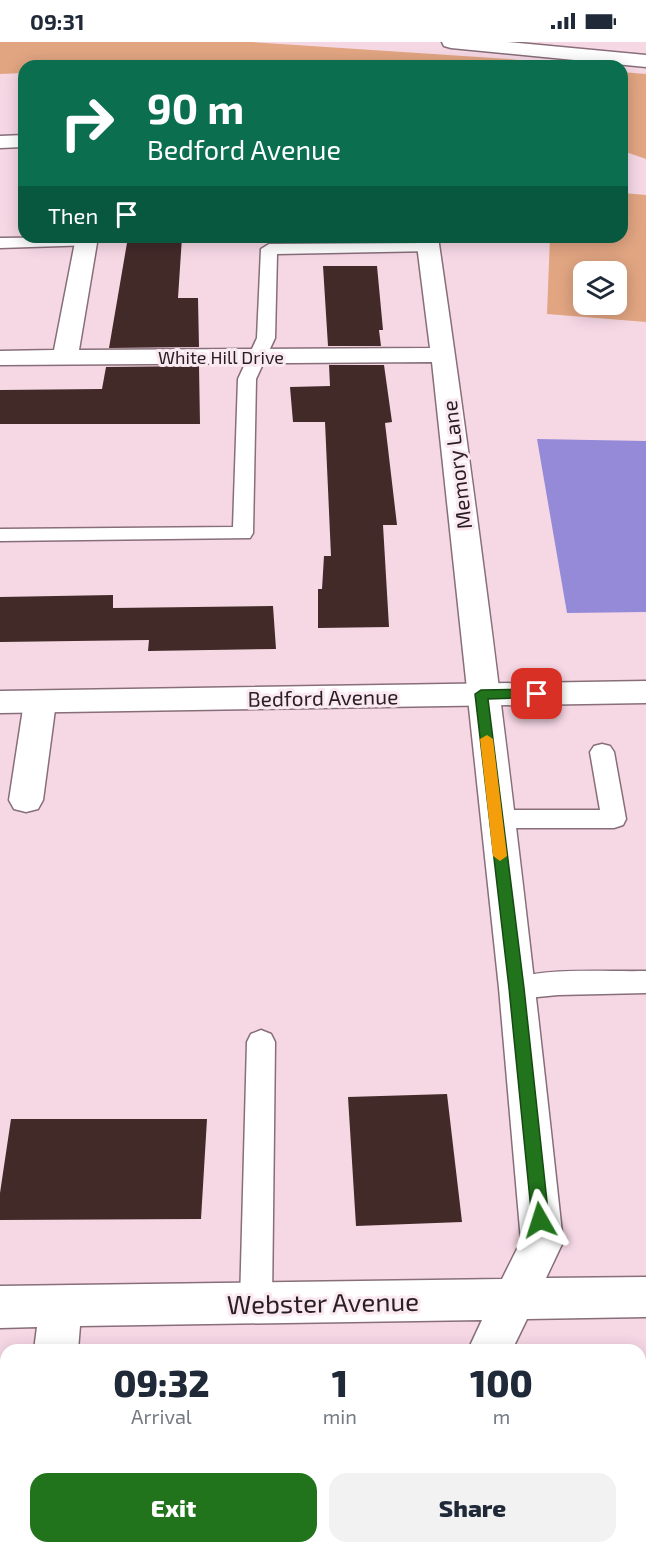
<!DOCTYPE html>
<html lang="en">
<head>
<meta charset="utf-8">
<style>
  body { margin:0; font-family:"Exo 2",sans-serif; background:#f2f2f3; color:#1f2937; height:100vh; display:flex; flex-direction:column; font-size:22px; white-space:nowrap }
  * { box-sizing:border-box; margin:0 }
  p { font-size:20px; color:#747a83 }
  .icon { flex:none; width:33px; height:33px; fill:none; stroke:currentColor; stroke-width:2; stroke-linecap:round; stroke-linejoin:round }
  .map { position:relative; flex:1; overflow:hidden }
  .details { position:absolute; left:0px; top:1302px; width:646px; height:210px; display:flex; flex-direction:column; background:#fff; border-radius:18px 18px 0 0; box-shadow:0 3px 15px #0003 }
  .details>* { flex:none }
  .top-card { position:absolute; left:18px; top:18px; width:610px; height:183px; border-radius:18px; box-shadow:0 3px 15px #0003; background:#0b6e4f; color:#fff; overflow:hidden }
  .fabs { position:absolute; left:573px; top:219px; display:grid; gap:12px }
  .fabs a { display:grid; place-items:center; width:54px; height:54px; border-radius:12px; background:#fff; box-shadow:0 3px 15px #0003; font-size:30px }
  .pin { position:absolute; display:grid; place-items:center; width:51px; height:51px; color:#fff; margin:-26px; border-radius:12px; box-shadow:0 3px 9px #0006 }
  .me { position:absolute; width:66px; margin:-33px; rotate:354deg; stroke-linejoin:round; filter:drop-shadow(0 0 4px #0008) }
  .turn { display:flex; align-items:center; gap:21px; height:126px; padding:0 30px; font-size:27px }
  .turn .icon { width:78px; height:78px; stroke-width:2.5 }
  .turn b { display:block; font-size:42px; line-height:51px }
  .then { display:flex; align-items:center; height:57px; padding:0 30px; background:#0003; gap:12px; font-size:22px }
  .eta { display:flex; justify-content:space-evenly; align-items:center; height:102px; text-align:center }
  .eta b { font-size:36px; font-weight:800; line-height:42px }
  .button { display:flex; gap:12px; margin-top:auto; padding:12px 30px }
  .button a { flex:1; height:69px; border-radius:18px; background:#21731c; color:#fff; font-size:24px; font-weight:800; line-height:69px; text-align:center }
  .button a+a { background:#f2f2f3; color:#1f2937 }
  .status { display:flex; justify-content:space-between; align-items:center; height:42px; padding:0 30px; background:#fff; direction:ltr }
  .status svg { height:16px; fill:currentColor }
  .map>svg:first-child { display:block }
  .green { fill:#e1a582; fill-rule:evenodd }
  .water { fill:#958ad8 }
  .building { fill:#422a29 }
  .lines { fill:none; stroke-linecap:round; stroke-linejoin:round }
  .service-casing { stroke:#876e79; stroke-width:3 }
  .minor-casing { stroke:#876e79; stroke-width:3 }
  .tertiary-casing { stroke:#876e79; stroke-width:3 }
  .primary-casing { stroke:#876e79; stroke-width:3 }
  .service { fill:#fff; fill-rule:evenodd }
  .minor { fill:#fff; fill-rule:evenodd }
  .tertiary { fill:#fff; fill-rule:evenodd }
  .primary { fill:#fff; fill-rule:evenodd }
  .route { fill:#21731c; stroke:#154b12; stroke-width:1.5 }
  .slow { fill:#f59e0b }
  .labels { text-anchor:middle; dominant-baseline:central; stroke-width:6; stroke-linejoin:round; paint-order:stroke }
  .far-street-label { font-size:18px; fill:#291e23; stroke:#fbe9f1 }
  .street-label { font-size:21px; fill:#291e23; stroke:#fbe9f1 }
  .near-street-label { font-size:26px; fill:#291e23; stroke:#fbe9f1 }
</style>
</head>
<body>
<div class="status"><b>09:31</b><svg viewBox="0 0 49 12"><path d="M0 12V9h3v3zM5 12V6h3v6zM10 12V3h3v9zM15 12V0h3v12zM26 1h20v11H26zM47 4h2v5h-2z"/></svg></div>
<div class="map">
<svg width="646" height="1512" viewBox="0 0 646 1512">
  <rect width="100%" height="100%" fill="#f6d8e5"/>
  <path class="green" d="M0,0H252L509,17L574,24H24V31L0,32Z
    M622,30L646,32V117L623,109Z
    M623,151L646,153V280L547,272L550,195H622ZM584,230H616V262H584Z"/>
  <path class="water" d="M537,397L646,399V570L567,571Z"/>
  <path class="building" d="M128,195H182L178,256H198L199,305L109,306Z
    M323,224H377L383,288H379L381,304H328Z
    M329,323H384L392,380L385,381L397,483H383L389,585L318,586V547H322L324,514H331L325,380H293L290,345L330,344Z
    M199,324L200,382H0V348L102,347L106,325Z
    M113,553V566L273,564L276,607L148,609L149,598L0,600V555Z
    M447,1052L462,1180L356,1184L348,1055Z
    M11,1077H207L201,1177L0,1178V1151Z"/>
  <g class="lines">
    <g class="service-casing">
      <path id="service" d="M87,195L93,197L95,200L93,203L0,206V196Z
        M427,201L433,203L435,206L433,209L277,212L275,296L256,337L253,491L250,496L0,499V487L233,485L238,337L257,296L261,207L269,202Z
        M602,702L610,704L614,710L626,777L623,783L614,786H496L487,783L484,777L487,771L496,768H600L590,710L594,704Z
        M646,929V951L558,953L517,957L508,954L504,946L508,938C547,925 604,930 646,929Z
        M261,988L271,992L275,1000L272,1261L267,1272L256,1276L245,1272L240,1261L247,1000L251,992Z"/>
    </g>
    <g class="minor-casing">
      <path id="minor" d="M24,93V105L0,106V94Z
        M76,195H98L79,308L430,306L416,195H438C487,529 527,864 563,1200L546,1236L646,1235V1275L527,1277L512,1308H468L482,1278L80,1284L78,1308H34L37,1285L0,1286V1244L502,1237L521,1199L499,946L432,320L0,323V309L54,308Z
        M40,649L51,652L56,660L43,758L38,767L26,770L14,767L9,758L24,660L29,652Z
        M13,1506H61L60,1512H12Z
        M446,1506H494V1512H446Z"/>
    </g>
    <g class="tertiary-casing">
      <path id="tertiary" d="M646,639V661L0,671V649Z"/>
    </g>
    <g class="primary-casing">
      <path id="primary" d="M442,0H508L646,13V25L451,6L444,4Z"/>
    </g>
    <use href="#service" class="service"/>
    <use href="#minor" class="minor"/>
    <use href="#tertiary" class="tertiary"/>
    <use href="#primary" class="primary"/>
  </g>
  <path class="route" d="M537,647L544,652L542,655L488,657L524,946L549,1178L546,1184L540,1186L534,1184L532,1178L509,946L475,652L481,648Z"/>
  <path class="slow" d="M487,693L493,697L507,814L500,819L493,814L480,697Z"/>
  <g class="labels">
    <g class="far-street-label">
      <text x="221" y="315">White Hill Drive</text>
    </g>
    <g class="street-label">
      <text transform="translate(456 423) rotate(-97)">Memory Lane</text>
      <text transform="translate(323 655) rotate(-1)">Bedford Avenue</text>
    </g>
    <g class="near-street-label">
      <text transform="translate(323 1260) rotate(-1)">Webster Avenue</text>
    </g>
  </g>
</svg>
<div class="fabs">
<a><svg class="icon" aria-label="layers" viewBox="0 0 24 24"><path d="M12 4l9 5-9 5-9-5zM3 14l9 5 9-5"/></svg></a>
</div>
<div class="pin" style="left:537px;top:652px;background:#d93025"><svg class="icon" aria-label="arrive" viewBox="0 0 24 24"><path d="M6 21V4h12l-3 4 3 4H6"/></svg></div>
<svg class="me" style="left:540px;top:1178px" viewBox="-20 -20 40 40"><path d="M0-17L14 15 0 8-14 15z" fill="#21731c" stroke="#fff" stroke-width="4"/></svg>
<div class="top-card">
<div class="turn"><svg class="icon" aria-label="right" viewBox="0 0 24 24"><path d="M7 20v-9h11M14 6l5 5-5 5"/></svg><div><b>90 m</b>Bedford Avenue</div></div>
<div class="then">Then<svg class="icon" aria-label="arrive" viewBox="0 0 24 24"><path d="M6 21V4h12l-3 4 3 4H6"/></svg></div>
</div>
<section class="details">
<div class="eta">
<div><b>09:32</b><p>Arrival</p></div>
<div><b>1</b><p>min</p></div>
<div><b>100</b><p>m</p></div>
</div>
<div class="button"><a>Exit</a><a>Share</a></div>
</section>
</div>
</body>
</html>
